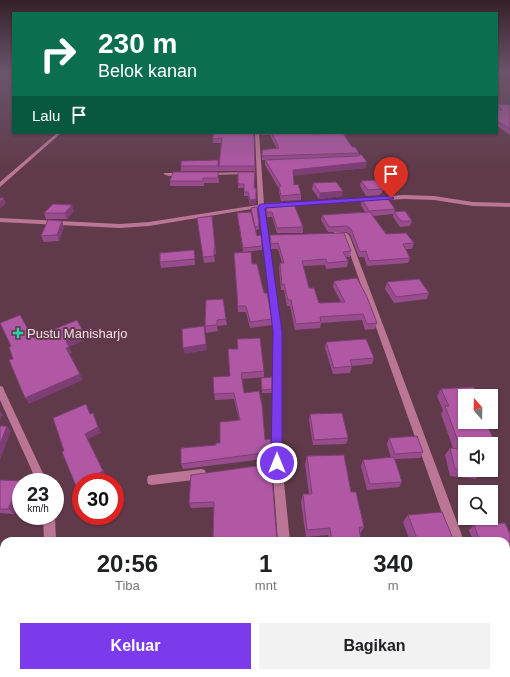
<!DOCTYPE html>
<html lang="id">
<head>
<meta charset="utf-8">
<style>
  body { margin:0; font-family:Helvetica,sans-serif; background:#f2f2f2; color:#202124; height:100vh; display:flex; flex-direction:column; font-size:15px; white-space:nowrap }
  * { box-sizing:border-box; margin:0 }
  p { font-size:13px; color:#757577 }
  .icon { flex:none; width:22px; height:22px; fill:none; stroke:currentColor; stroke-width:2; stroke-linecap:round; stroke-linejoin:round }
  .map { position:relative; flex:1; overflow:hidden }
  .sheet { position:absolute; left:0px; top:537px; width:510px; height:140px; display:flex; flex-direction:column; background:#fff; border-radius:12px 12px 0 0; box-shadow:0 1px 3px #0004 }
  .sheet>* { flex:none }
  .banner { position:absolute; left:12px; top:12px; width:486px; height:122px; border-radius:0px; box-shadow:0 1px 3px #0004; background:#0b6e4f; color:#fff; overflow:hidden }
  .needle { width:26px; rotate:340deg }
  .fabs { position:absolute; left:458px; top:389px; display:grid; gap:8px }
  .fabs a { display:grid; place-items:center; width:40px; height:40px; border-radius:0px; background:#fff; box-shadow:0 1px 3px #0004; font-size:20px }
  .speed { position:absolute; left:12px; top:473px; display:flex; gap:8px; font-size:20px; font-weight:700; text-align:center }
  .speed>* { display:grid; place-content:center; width:52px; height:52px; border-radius:50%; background:#fff; box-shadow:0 1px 3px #0004; line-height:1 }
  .speed small { font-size:10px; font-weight:400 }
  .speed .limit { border:6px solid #d22; background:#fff; color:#111 }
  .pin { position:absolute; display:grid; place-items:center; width:34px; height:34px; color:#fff; margin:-41px -17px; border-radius:50% 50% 50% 0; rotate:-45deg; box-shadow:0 0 4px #0007 }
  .pin .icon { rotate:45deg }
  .me { position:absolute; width:44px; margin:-22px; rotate:0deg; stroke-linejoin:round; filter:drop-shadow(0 0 3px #0008) }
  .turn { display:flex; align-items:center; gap:14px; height:84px; padding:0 20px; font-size:18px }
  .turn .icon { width:52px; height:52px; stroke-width:2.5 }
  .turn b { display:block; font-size:28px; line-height:34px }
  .then { display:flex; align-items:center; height:38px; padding:0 20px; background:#0003; gap:8px; font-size:15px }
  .eta { display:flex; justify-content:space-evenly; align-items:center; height:68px; text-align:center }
  .eta b { font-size:24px; font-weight:600; line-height:28px }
  .action { display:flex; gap:8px; margin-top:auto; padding:8px 20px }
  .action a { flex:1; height:46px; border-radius:0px; background:#7c3aed; color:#fff; font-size:16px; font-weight:600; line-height:46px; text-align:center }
  .action a+a { background:#f2f2f2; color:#202124 }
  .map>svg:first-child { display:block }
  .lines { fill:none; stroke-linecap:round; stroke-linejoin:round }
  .minor { fill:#bc7695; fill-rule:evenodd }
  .wall { fill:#984c8e }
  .shaded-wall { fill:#7c3e74 }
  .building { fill:#b158a5; stroke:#7c3e74 }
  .route { fill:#7c3aed; stroke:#51269a }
  .poi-dot { fill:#26d5ae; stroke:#603a4a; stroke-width:1.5 }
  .labels { text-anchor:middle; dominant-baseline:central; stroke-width:4; stroke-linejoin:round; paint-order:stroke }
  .poi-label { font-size:13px; fill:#f4dce5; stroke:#603a4a; text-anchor:start }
</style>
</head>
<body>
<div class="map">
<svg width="510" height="677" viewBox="0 0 510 677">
  <rect width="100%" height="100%" fill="#603a4a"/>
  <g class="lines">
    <path class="minor" d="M57,133H61L0,187V182Z
      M255,133H259L264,204L404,195L434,196L473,202L510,203V207L473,206L434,200L404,199L264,207L282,332V463L290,541H278L272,463L274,332L258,208L149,226L120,228L0,222V218L120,224L149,222L258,205Z
      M248,172H250V174L209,175L207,174L209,173Z
      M164,173H182L184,174C180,177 168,177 164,174Z
      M335,232L347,233L350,237L464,541H452L344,237L343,236L333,235V233Z
      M0,386L3,387L4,390L47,482H37L0,400Z
      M201,469L205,470L206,474L205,478L201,479L152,485L148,484L147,480L148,476L152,475Z
      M43,516H55L56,541H44Z
      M43,673H57L58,677H44Z
      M289,673H303V677H289Z"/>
  </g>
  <path class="wall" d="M497,104L510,105V135L497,126Z
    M254,133L255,171H219V166L221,143H213V139Z
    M260,133H312L352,147L359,153V156L366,168L293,175L294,185L301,194V200L281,201L279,192V189L265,165V160H262V150L277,149L270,135H261Z
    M218,160L219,171H181V166Z
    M218,172L219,183H204V186H170V181Z
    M238,172L254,188L256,204L250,205L248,196H244V188H238Z
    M361,181L383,188L382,193L380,194V195L366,196L360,186Z
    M313,183L342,196L319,199L312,189Z
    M362,199L395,209L394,214L373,216L386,234L414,243L412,249H406L410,258L408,263L367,266L364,257H359L350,234L346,232H328L321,220L322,215L365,212L361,205Z
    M266,203L303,227V233H277L272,217H267L266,208Z
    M251,208L259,226V229L256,230L257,236L262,246V250L243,252L237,213L252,216Z
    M74,211L67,219H46L44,213Z
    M394,212L412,221L410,226L400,227L393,217Z
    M212,216L216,254H214L215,262L204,263L197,218Z
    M62,221L64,227L59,241L44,242L41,236Z
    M270,235L351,251L350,257H346L348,261L347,267L326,269L325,265L303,266L309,288L319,303L341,302L333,287L334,281L377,323L375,329L365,330L362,320L321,323L320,328L295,330L290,306H287L284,290H281L279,269L280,263H282L278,249H271L270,240Z
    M194,250L195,265L161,268L160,262Z
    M234,253L252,264L264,293L272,319V325L250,328L246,312H238Z
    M387,282L429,293L427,299L394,303L385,289Z
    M206,300L226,319L227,325L217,326L218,331L206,333L205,326Z
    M326,342L374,358L372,364L352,366L350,373L333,374L325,348Z
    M228,349L264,371V377L242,379L244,393L265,440L271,439V458L183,469L181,464L220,443L239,420L234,399L215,400L214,394L230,376Z
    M272,377V393H262L261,378Z
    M441,389L465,396L494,441L491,445V444H465L482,472L476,479L450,476L445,455L450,448H453L441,414L443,410L437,396Z
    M310,414L348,438L346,444L313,445L309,420Z
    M389,438L423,452L420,458L395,459L402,482L399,487L367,490L361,466L363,460L391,458L387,444Z
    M307,456L351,492L364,527L360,534L361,541H329L328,535L306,537L301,502L303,494H309L305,464Z
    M191,475L277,541H213L214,507L191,508L189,503Z
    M0,480L21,481L22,482H21L14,514L0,513Z
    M408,515L454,541H410L403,522Z
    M474,525L510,534V555L506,556V541H473L469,530Z
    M510,652V660H509L510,677H437V673H506Z
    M326,673H390V677H326Z"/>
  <path class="shaded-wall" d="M367,162L366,168L293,176V170Z
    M343,191L342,196L319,199L320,193Z
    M4,198L6,203L0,209V202Z
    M256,199V204L250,205V200Z
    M72,205L74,211L67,219L65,213Z
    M62,221L64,227L59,241L57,235Z
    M204,326L207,350L185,354L183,348Z
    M84,333L87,339L69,347L72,353L69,354L66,348V341Z
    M80,374L83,380L29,404L25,398Z
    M0,411L3,415L0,419Z
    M93,413L101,433L88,439L106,476L96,482H83L85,434Z
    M7,426L11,431L0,460V444Z
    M21,481L22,482H21V498L14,514L8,509Z
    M81,483V490L80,491L76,486Z"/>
  <path class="building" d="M497,104L510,105V129L497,121V110H503L497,105Z
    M213,133H254L255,166H219L222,138L213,139Z
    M272,133H312L313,134L343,133L352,147H355L359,153L262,156V150L279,148Z
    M361,154L367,162L293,170L294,185L298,184L301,194L281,196L279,186H281L265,160L358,156Z
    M218,160V166H181V161Z
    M173,172H218V178H203V181H170Z
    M238,172H255L254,188H256V199L250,200L248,192H244V184H238Z
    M377,180L383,188H380L381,189L368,190L361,181Z
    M336,182L343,191L320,193L313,183Z
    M386,196L395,209L369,211L362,199Z
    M0,198H4L0,202Z
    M293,202L303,227L277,228L272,212H267L266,203Z
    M53,204L72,205L65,213H44Z
    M257,207L259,226L255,227L251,208Z
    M405,211L412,221H401L394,212Z
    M251,212L257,236L261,235L262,246L243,248L237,213Z
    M370,212L386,234L406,233L414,243L403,244L410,258L369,261L366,251L360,252L351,229L347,226L329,227L322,215Z
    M212,216L215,248H214V256L203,257L197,218Z
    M48,220L62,221L57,235L41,236Z
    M344,233L351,251L343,252L348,261L327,263L326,259L302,261L309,288H314L319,303L345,302L334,281L357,278L367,297L377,323L367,324L363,314L320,317L321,322L296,324L291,300H288L284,284L282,285L280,263H284L278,243L271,244L270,235Z
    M194,250L195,259L160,262V253Z
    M251,252L252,264H257L264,293H267L272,319L250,322L246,306H238L234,253Z
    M419,279L429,293L396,297L387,282Z
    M223,299L226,319L217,320V325L205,326L206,300Z
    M20,315L33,338L77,320L84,333L66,341L69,347L66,348L80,374L25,398L9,360L13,359L9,347L11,346L0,323Z
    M204,326L206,344L183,348L182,329Z
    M260,338L264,371L241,373L244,393L259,391L262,405L265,440L271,439V452L181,464V448L216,445V443H220V422L240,420L234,393L214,394L213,377L230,376L228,349H238L237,339Z
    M366,339L374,358L350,360L352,366L334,368L326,342Z
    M272,377V389L262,390L261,378Z
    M474,387L478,396H465V422H486L494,441H473L474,444H465V470H481L482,472L455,469L450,448L461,449L445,406H449L441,389Z
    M86,404L90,414L93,413L98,427L85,434L103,471L83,482H81V483L76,486L62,452L64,451L53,418Z
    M342,413L348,438L314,440L310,414Z
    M0,426H7L0,444Z
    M417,436L423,452L395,454L389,438Z
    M344,455L351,492H356L364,527H359L361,541H332L330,528L307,530L303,494H312L307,456Z
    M394,457L402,482L370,484L363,460Z
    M271,464L277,541H231V540L213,541L214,502L189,503L191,475Z
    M0,480L21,481L8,509H0Z
    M442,512L454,541H418L408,515Z
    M505,523L510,534V551L506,552V541H480L474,525Z
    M205,537V541H178V539Z
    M506,640L510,652V659H509L510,663V677H445V673H506Z
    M204,673H249V677H204Z
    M328,673H390V677H328Z"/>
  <linearGradient id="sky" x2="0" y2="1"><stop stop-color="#352029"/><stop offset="0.43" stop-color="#69556b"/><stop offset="1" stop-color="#69556b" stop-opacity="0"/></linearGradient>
  <rect width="510" height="167" fill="url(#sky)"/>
  <path class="route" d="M391,196L394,198L393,199L265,208L282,332V463L281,467L277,468L272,467L271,463L273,332L258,206L261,204Z"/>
  <path class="poi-dot" d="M16 327h4v4h4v4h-4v4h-4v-4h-4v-4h4z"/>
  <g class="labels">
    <g class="poi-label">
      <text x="27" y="333">Pustu Manisharjo</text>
    </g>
  </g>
</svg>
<div class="fabs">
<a><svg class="needle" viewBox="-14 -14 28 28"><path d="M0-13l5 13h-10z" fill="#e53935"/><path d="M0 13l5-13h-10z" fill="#757577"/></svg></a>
<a><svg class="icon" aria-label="sound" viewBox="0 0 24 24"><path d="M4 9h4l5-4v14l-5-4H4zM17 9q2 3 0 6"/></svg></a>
<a><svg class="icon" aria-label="search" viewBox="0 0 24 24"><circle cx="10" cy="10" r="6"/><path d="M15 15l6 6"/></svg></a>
</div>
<div class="speed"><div>23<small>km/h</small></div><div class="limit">30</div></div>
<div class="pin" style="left:391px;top:198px;background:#d93025"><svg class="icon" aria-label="arrive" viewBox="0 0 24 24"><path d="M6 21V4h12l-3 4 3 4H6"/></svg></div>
<svg class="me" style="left:277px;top:463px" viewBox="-20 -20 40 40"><circle r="17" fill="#7c3aed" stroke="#fff" stroke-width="3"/><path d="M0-11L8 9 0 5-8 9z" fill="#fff"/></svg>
<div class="banner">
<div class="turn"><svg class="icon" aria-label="right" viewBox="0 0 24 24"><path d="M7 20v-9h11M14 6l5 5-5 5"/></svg><div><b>230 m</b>Belok kanan</div></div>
<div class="then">Lalu<svg class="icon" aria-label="arrive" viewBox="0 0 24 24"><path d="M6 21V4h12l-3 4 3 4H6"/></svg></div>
</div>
<section class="sheet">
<div class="eta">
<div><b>20:56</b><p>Tiba</p></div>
<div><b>1</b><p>mnt</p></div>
<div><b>340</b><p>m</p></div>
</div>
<div class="action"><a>Keluar</a><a>Bagikan</a></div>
</section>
</div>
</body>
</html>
